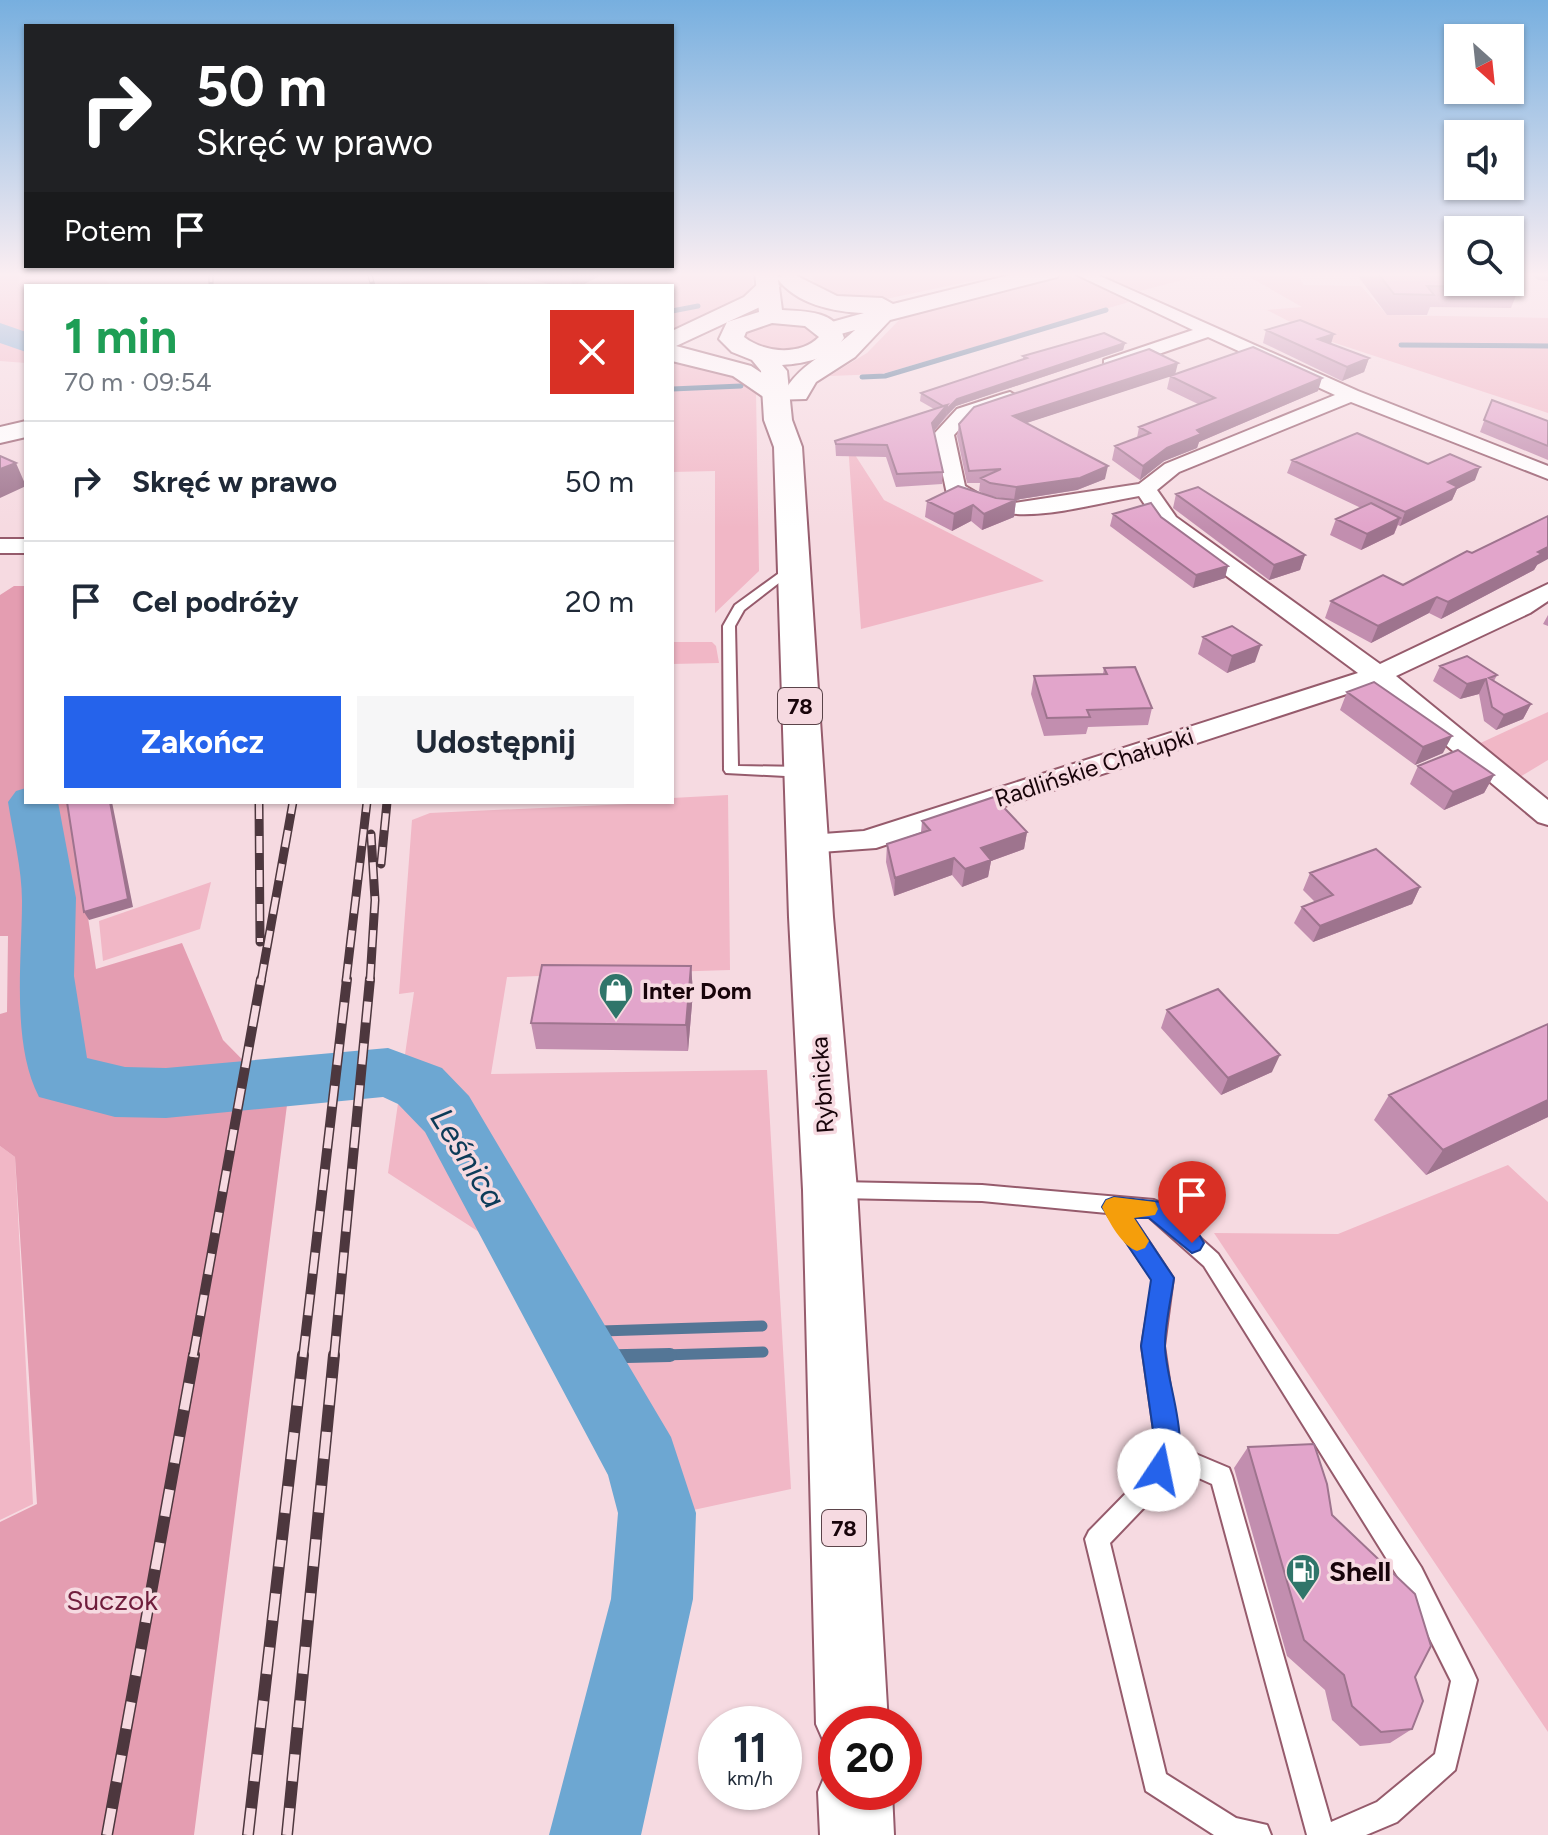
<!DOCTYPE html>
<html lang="pl">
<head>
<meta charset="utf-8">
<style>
  body { margin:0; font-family:Figtree,sans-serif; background:#f6f6f7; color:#1f2937; height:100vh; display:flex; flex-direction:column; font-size:30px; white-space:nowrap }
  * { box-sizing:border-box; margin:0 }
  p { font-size:26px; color:#747a83 }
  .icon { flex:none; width:44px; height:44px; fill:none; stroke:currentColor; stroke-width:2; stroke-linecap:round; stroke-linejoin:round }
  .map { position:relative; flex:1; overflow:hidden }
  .sheet { position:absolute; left:24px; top:284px; width:650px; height:520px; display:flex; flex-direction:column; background:#fff; border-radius:0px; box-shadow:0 2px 6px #0004 }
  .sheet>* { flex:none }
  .banner { position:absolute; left:24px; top:24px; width:650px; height:244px; border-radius:0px; box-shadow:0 2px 6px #0004; background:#202124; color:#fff; overflow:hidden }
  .needle { width:52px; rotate:153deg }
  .fabs { position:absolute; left:1444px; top:24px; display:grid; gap:16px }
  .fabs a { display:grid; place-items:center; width:80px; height:80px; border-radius:0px; background:#fff; box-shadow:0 2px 6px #0004; font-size:40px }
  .speed { position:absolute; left:698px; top:1706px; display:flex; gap:16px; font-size:40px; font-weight:700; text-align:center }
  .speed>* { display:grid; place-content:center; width:104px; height:104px; border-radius:50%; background:#fff; box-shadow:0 2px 6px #0004; line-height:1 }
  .speed small { font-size:20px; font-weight:400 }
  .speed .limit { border:12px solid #d22; background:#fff; color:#111 }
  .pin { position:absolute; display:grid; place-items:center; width:68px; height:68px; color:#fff; margin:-82px -34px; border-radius:50% 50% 50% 0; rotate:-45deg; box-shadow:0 0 8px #0007 }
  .pin .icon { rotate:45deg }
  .me { position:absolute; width:88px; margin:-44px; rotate:11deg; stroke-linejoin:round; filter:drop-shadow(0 0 6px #0008) }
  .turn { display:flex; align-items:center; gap:28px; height:168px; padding:0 40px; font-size:36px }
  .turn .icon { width:104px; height:104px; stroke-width:2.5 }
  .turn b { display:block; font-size:56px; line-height:68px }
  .then { display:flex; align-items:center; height:76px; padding:0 40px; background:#0003; gap:16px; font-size:30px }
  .round { display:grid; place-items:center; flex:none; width:84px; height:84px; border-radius:0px; background:#f6f6f7 }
  .summary { display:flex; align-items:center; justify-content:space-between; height:136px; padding:0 40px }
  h1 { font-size:48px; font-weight:700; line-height:60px; color:#1e9e55 }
  .action { display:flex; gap:16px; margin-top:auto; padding:16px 40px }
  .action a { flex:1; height:92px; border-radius:0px; background:#2563eb; color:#fff; font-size:32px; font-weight:700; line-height:92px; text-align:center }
  .action a+a { background:#f6f6f7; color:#1f2937 }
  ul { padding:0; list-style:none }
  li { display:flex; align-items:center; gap:24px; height:120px; padding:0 40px; border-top:2px solid #e0e1e3 }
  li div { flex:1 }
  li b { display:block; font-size:30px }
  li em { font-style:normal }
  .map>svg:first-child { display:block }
  .green { fill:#f1b7c6 }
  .forest { fill:#e49db1 }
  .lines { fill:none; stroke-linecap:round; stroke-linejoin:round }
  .stream-far2 { stroke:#547696; stroke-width:5 }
  .stream-far1 { stroke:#547696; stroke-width:11 }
  .stream { stroke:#547696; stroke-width:14 }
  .river { fill:#6da7d2; fill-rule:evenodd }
  .service-casing { stroke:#965b6c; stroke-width:4 }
  .minor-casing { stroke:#965b6c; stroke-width:4 }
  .secondary-casing { stroke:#965b6c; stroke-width:4 }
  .primary-casing { stroke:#965b6c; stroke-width:4 }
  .service { fill:#fff; fill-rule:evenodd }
  .minor { fill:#fff; fill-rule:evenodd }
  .secondary { fill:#fff; fill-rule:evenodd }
  .primary { fill:#fff; fill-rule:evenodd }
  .rail-far3-casing { stroke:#4d373e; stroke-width:5 }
  .rail-far2-casing { stroke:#4d373e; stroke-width:9 }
  .rail-far1-casing { stroke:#4d373e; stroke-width:10 }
  .rail-casing { stroke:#4d373e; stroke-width:12 }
  .rail-far3 { stroke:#f6dae1; stroke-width:3; stroke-dasharray:10; stroke-linecap:butt }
  .rail-far2 { stroke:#f6dae1; stroke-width:6; stroke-dasharray:17; stroke-linecap:butt }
  .rail-far1 { stroke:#f6dae1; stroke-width:7; stroke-dasharray:21; stroke-linecap:butt }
  .rail { stroke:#f6dae1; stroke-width:9; stroke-dasharray:27; stroke-linecap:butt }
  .wall { fill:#c28eaf }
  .shaded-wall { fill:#9e748e }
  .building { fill:#e2a5cb; stroke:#9e748e; stroke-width:2 }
  .route { fill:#2563eb; stroke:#184099; stroke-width:2 }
  .slow { fill:#f59e0b }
  .labels { text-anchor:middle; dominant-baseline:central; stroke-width:7; stroke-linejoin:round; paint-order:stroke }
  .shield { fill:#f6dae1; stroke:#5b444a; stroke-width:2 }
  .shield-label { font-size:22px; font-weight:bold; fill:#18040a }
  .street-label { font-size:24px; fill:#18040a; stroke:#f6dae1 }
  .poi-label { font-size:24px; font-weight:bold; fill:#18040a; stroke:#f6dae1; text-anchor:start }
  .near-poi-label { font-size:28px; font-weight:bold; fill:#18040a; stroke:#f6dae1; text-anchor:start }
  .near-park-label { font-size:28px; fill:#6f1d3c; stroke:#f6dae1 }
  .near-water-label { font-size:32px; font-style:italic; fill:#0c3b58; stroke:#f6dae1 }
</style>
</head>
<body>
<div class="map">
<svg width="1548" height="1835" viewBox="0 0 1548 1835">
  <rect width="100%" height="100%" fill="#f6dae1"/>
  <path class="green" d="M0,272H97L112,286H26V363L0,361Z
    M449,272H471L489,284L400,286L399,283Z
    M577,272H750L753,285L749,295L672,332V286H633Z
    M810,272H1014L881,300L833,296L817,288Z
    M1092,272H1213L1140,291Z
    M1229,272H1296L1304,285L1361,286L1387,315L1548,318V413L1323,339L1267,310L1302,307L1246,275Z
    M1061,276L1080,278L1129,302L882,374L829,376L867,353L901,318Z
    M793,320L823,336C792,357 776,354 742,339L743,331L754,324Z
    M672,361C700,368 737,370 756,392L759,571L715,613V471L672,472Z
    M848,444L884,500L1044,581L861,629Z
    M672,642H712L716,646L719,663L672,664Z
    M1548,712V760L1515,780L1474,746Z
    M728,795L730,970L507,977L491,1074L767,1070L791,1489L647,1520L479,1232L388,1173L414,992L399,994L412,820L430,813L672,802V798Z
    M211,882L200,929L103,961L99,921Z
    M0,1146L15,1157L33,1504L0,1520Z
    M1508,1165L1548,1202V1732L1214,1233L1338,1234Z"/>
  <path class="forest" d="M14,586H26V802H70L96,969L182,943L223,1040L287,1105L194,1835H0V1522L37,1504L15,1157L0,1146V1014L7,1012L8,936H0V595Z"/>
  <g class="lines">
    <path class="stream-far2" d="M672,311L698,306
      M1401,345L1548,346
      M862,377L885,376L1106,310
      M672,389L741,386"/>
    <path class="stream-far1" d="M569,1332L762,1326
      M598,1357L763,1352"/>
    <path class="stream" d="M583,1357L670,1355"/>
    <path class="river" d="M0,323L26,332V352L0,343Z
      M26,788V802H58L76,898L74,976L87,1058L125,1067L166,1068L388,1048L442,1068L469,1096L671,1437L696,1513L693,1599L641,1835H549L611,1599L618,1513L608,1475L425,1132L398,1104L383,1097L166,1118L115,1117L39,1097C11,1043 22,960 22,901C22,869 13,834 8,802L16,791Z"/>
    <g class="service-casing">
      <path id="service" d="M793,563L797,565V569L744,610L735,626L738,766L804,767L811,772L804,777L726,773L724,770L723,626L735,605Z
        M839,1182L982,1185L1154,1200L1161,1203L1218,1254L1421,1567L1473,1671L1477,1680L1455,1770L1397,1822L1366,1835H1307L1212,1484L1174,1467L1157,1494L1110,1543L1166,1774L1236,1818L1267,1825L1271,1835H1214L1146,1791L1085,1539L1089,1531L1141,1478L1157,1452L1142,1346L1153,1280L1107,1213L982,1201L839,1198L832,1196L829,1190L832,1184ZM1131,1215L1149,1217L1204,1266L1403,1585L1451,1681L1435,1754L1377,1802L1331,1822L1232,1476L1229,1468L1179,1447L1164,1346L1173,1278Z"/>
    </g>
    <g class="minor-casing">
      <path id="minor" d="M1071,272H1091L1358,391L1548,466V479L1351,402L1179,472L1157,490L1176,517L1380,664L1548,584V601L1530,613L1396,676L1548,800V825L1538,822L1374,685L876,848L807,853L796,850L792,843L796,836L864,831L1358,673L1160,527L1139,496C1070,508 1012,531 947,494L934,434L957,409L1003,394L1010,392L1020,398L971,417L954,435L965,486L987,499L1014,503L1139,484L1165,464L1335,395L1208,337L1118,368H1104V360L1193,330Z
        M0,539H26V553H0Z"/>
    </g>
    <g class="secondary-casing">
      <path id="secondary" d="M789,272L837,296L882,298L893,304L1022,272H1060L1057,277L890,320L855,357L816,382L806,399L768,400L733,376L672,361V331L744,297L761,281L769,279L780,286L760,307L676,346L751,366L786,389C802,362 833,351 855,330L830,337L821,335L818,330L821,325L864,313C833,312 796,304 777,278Z
        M26,421V437L0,443V427Z"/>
    </g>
    <g class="primary-casing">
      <path id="primary" d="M755,272H777L782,310C805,311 837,311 844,338C829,359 807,363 782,365L787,371L792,420L802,447L833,917L857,1190L888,1724H836V1753L827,1749L816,1724L803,1190L789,917L774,447L764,420L761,371L752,360L732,352L719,339L727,322L759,312ZM772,323L805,326L819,337C800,356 765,353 744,337L746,332Z
        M836,1763V1792H892L894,1835H820L818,1792L829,1766Z"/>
    </g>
    <use href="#service" class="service"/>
    <use href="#minor" class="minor"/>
    <use href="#secondary" class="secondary"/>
    <use href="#primary" class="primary"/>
    <g class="rail-far3-casing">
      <path id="rail-far3" d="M211,272V286
        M369,272L373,286"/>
    </g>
    <g class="rail-far2-casing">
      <path id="rail-far2" d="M259,802L260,942
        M381,864L387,802
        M261,981L293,802
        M346,981L367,802
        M370,981L375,900L371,834"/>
    </g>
    <g class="rail-far1-casing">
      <path id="rail-far1" d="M193,1357L261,979
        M303,1357L347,979
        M334,1357L370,979"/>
    </g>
    <g class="rail-casing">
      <path id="rail" d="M107,1835L194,1355
        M248,1835L303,1355
        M287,1835L334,1355"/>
    </g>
    <use href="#rail-far3" class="rail-far3"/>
    <use href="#rail-far2" class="rail-far2"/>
    <use href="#rail-far1" class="rail-far1"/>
    <use href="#rail" class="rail"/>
  </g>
  <path class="wall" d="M499,272H608L580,286H557Z
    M1355,272H1458L1519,288L1511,308L1430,307L1427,315H1387Z
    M1529,272H1548V281L1538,280Z
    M1266,330L1369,358L1364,372L1342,381L1263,343Z
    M1125,343L1123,350L956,406L934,431L943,472L942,484L896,487L886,457L836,456L835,441L934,409L920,401L921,393L1023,360V356Z
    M1176,374L1318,391L1199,442L1197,448L1164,461L1140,480L1112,460L1115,446L1137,438L1139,427L1198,404L1167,389L1170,376L1026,423L1105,479L1077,490L1014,500L990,496L996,498L1016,500L1014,517L982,530L971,521L952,531L925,517L927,501L986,495L979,491L980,483H967L957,436L959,424Z
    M1492,400L1548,421V460L1480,432Z
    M1292,460L1428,464L1475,480L1457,489L1452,500L1400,526L1398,525L1394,534L1361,550L1330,535L1336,519L1361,508L1287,473Z
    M1176,494L1305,555L1300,570L1269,580L1173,508Z
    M1113,514L1225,578L1193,588L1110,526Z
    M1472,553L1537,565L1534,570L1441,619L1429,613L1371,643L1325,618L1331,601L1403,585Z
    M1548,615V626L1543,624Z
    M1203,637L1255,662L1227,673L1198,654Z
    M1440,666L1497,675L1494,681L1531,704L1523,719L1496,730L1484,721L1479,694L1460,699L1433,681Z
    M1104,668L1152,708L1148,725L1088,727L1086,734L1044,736L1031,694L1034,676L1103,674Z
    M1347,692L1443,753L1415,765L1340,710Z
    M1418,766L1494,775L1484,793L1444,810L1410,784Z
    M922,821L1027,832L1024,849L991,861L988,877L962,887L952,875L894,896L886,862L887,844L921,832Z
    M1310,873L1420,887L1412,904L1313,942L1294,923L1302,907L1315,902L1303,890Z
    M691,966L693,992L688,1051L536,1049L531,1023Z
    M1167,1010L1272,1072L1221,1095L1161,1028Z
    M1548,1024V1117L1426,1175L1374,1120L1389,1095Z
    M1248,1447L1332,1515L1415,1677L1412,1729L1390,1743L1360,1746L1332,1720L1325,1690L1287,1656L1234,1468Z"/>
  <path class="shaded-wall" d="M584,272H608L580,286H572L571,278Z
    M1334,334L1330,347L1318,339Z
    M1125,343L1123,350L956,406L946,416L947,409L957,399Z
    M1369,358L1364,372L1342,381L1347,367Z
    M1178,363L1175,375L1011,428L1013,416Z
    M1322,378L1318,391L1199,442L1197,448L1164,461L1140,480L1143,466L1167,448L1197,430Z
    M947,405L946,416L931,435L932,423Z
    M16,463L26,486L0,498V469Z
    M1108,466L1105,479L1077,490L1014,500L1016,487Z
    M1480,467L1475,480L1457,489L1452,500L1400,526L1405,512L1448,482Z
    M1016,500L1014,517L982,530L984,514Z
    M973,505L971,521L952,531L954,514Z
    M1400,518L1394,534L1361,550L1367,534Z
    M1548,547V559L1537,565L1534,570L1441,619L1448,602Z
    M1305,555L1300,570L1269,580L1274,565Z
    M1228,566L1225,578L1193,588L1196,575Z
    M1437,597L1429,613L1371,643L1378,626Z
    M1261,645L1255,662L1227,673L1232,656Z
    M1486,679L1479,694L1460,699L1467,684Z
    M1531,704L1523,719L1496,730L1504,715Z
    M1452,736L1443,753L1415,765L1423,747Z
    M1494,775L1484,793L1444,810L1453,792Z
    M110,802H112L133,907L89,920L84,912Z
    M1027,832L1024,849L991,861L988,877L962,887L965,869L981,848Z
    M954,858L952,875L894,896L895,878Z
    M1420,887L1412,904L1313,942L1320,926Z
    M691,966L693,992L688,1051L686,1025Z
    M1280,1055L1272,1072L1221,1095L1228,1078Z
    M1548,1100V1117L1426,1175L1443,1150Z"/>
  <path class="building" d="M544,272H584L571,278Z
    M1377,272H1458V282H1510V278L1519,288L1427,286L1434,295L1394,294Z
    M1300,320L1334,334L1318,339L1369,358L1347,367L1266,330Z
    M1104,333L1125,343L957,399L947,409V405L943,406L921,393L1027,358L1023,356Z
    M1253,347L1322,378L1197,430L1201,434L1167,448L1143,466L1115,446L1150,433L1139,427L1215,398L1170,376Z
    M1149,349L1178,363L1013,416L1108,466L1080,478L1016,487L990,483L981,478L1001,469L969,471L959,424L974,407Z
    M1492,400L1548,421V446L1484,420Z
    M947,405L932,423L943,472L897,474L887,445L836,444L835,441Z
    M1357,433L1428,464L1450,454L1480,467L1448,482L1458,487L1405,512L1292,460Z
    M0,456L16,463L0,469Z
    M958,486L996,498L1016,500L984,514L973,505L954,514L927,501Z
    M1198,487L1305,555L1274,565L1176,494Z
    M1151,503L1161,517L1228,566L1196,575L1113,514Z
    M1371,503L1400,518L1367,534L1336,519Z
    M1548,516V547L1538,552L1542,554L1448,602L1437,597L1378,626L1331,601L1383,575L1403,585L1467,551L1472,553Z
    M1232,626L1261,645L1232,656L1203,637Z
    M1467,656L1497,675L1489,678L1531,704L1504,715L1492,707L1486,679L1467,684L1440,666Z
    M1135,667L1152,708L1087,710L1090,717L1047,718L1034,676L1107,674L1104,668Z
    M1374,682L1452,736L1423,747L1347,692Z
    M1458,750L1494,775L1453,792L1418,766Z
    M994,797L1027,832L981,848L991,860L965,869L954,858L895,878L887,844L930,830L922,821Z
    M67,802H110L128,899L84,912Z
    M1376,849L1420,887L1320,926L1302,907L1333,895L1310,873Z
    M542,965L691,966L686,1025L531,1023Z
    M1218,989L1280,1055L1228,1078L1167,1010Z
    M1548,1024V1100L1443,1150L1389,1095Z
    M1314,1444L1327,1484L1332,1515L1415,1594L1431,1646L1415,1677L1423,1701L1412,1729L1381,1732L1352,1706L1344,1675L1304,1640L1248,1447Z"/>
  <linearGradient id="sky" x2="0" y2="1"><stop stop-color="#77afdf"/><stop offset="0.52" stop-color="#fbeef2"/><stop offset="1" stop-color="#fbeef2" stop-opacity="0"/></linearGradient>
  <rect width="1548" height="528" fill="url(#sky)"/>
  <path class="route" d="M1114,1197L1162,1202L1200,1236L1204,1243L1200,1250L1192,1253L1149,1218H1134L1174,1278C1171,1300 1165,1323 1165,1345C1164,1382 1203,1465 1159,1483L1150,1479L1146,1470L1156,1451L1141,1346L1151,1280L1102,1207L1106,1200Z"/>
  <path class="slow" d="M1114,1197L1155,1202L1158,1209L1155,1215L1134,1218L1149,1241L1145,1248L1137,1251C1122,1246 1109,1222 1102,1207L1106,1200Z"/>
  <defs>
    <g id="shop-pin" transform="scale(1.8)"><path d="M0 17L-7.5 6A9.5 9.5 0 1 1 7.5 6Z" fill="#30756a" stroke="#f6dae1"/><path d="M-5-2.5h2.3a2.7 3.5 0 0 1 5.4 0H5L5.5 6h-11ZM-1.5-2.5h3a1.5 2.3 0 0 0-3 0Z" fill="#fff"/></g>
    <g id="fuel-pin" transform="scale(1.8)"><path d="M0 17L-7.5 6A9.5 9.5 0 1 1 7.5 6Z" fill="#30756a" stroke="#f6dae1"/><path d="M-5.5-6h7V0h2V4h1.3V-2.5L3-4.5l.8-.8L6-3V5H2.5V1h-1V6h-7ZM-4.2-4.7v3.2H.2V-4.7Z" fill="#fff"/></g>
  </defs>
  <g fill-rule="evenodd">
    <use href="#shop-pin" x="616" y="990"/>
    <use href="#fuel-pin" x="1303" y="1571"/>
  </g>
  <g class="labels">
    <g class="shield">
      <rect x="778" y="688" width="44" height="36" rx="6"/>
      <rect x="822" y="1510" width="44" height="36" rx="6"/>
    </g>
    <g class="shield-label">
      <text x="800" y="706">78</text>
      <text x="844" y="1528">78</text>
    </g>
    <g class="street-label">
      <text transform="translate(1094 767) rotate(-18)">Radlińskie Chałupki</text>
      <text transform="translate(822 1085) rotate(-94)">Rybnicka</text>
    </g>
    <g class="poi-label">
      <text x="642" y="990">Inter Dom</text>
    </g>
    <g class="near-poi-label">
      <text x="1329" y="1571">Shell</text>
    </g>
    <g class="near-park-label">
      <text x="112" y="1600">Suczok</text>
    </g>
    <g class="near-water-label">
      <text transform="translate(468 1158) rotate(58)">Leśnica</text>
    </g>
  </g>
</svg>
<div class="fabs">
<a><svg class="needle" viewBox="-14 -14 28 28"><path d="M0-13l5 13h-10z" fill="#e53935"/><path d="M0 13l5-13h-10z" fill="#747a83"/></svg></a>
<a><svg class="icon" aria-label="sound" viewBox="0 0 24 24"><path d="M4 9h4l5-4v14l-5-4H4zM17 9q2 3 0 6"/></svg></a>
<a><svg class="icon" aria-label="search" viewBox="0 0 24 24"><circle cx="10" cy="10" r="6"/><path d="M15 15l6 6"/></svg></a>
</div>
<div class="speed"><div>11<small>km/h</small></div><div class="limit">20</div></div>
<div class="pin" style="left:1192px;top:1243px;background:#d93025"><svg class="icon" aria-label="arrive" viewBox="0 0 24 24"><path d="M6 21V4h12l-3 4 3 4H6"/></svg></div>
<svg class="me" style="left:1159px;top:1470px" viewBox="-20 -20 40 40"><circle r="19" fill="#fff"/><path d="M0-13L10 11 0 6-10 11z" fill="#2563eb"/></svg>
<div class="banner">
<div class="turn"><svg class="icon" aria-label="right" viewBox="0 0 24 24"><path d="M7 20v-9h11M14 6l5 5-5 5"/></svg><div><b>50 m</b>Skręć w prawo</div></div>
<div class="then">Potem<svg class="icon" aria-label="arrive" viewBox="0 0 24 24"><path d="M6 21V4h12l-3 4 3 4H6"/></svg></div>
</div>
<section class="sheet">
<div class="summary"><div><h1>1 min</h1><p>70 m · 09:54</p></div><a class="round" style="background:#d93025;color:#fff"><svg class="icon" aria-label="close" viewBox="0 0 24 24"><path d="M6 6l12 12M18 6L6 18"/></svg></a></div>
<ul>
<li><svg class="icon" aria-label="right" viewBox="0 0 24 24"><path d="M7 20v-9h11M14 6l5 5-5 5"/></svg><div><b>Skręć w prawo</b></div><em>50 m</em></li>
<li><svg class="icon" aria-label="arrive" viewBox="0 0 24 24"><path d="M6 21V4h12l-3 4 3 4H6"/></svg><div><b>Cel podróży</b></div><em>20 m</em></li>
</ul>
<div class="action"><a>Zakończ</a><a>Udostępnij</a></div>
</section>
</div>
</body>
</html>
